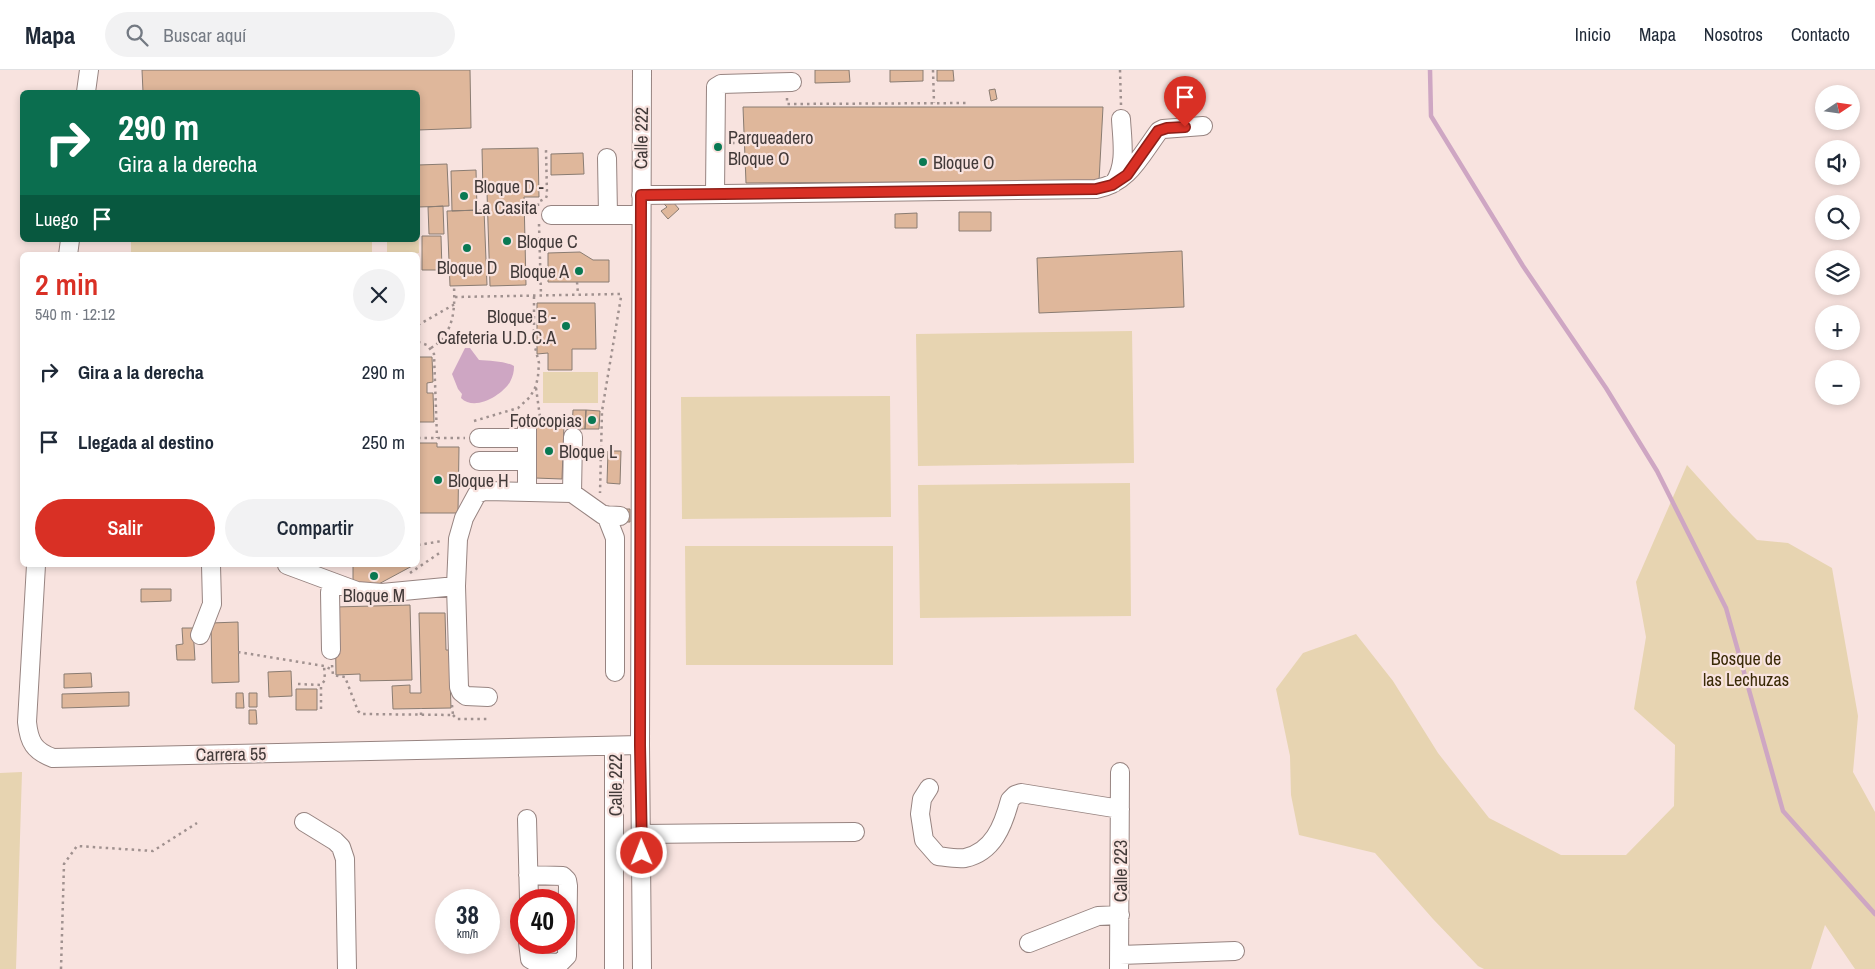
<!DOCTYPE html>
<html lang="es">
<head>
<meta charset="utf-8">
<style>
  body { margin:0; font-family:"Archivo Narrow",sans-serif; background:#f2f2f3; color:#1f2937; height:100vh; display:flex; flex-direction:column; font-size:19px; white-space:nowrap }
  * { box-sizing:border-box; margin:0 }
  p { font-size:16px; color:#747a83 }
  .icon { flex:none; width:28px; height:28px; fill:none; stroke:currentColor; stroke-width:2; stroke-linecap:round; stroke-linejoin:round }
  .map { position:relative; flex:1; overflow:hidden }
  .details { position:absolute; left:20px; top:182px; width:400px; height:315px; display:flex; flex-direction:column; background:#fff; border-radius:8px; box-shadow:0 2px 8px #0003 }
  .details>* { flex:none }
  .top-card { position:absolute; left:20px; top:20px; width:400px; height:152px; border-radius:8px; box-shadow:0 2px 8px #0003; background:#0b6e4f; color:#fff; overflow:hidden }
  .needle { width:32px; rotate:77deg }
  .fabs { position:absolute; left:1815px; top:15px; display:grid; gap:10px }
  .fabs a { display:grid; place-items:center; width:45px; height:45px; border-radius:50%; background:#fff; box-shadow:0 2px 8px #0003; font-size:25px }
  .speed { position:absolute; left:435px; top:819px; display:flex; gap:10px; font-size:25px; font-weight:700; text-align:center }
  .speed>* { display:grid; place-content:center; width:65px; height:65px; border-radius:50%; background:#fff; box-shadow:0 2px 8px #0003; line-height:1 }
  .speed small { font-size:12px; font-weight:400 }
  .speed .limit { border:8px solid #d22; background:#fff; color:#111 }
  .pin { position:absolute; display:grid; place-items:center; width:42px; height:42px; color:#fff; margin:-51px -21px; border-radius:50% 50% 50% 0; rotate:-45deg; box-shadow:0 0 5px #0007 }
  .pin .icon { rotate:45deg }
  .me { position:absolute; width:55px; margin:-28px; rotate:359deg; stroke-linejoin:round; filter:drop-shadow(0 0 4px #0008) }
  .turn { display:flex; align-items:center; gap:18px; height:105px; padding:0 15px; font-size:22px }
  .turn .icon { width:65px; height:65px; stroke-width:2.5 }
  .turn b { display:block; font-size:35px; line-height:42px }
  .then { display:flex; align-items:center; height:48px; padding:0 15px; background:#0003; gap:10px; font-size:19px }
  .round { display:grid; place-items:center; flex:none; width:52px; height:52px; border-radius:26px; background:#f2f2f3 }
  .overview { display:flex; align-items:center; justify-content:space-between; height:85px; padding:0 15px }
  h1 { font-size:30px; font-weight:600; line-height:38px; color:#d93025 }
  .primary-button { display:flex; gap:10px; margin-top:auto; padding:10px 15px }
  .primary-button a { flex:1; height:58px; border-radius:30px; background:#d93025; color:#fff; font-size:20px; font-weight:600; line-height:58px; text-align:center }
  .primary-button a+a { background:#f2f2f3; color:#1f2937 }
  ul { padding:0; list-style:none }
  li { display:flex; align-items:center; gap:15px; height:70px; padding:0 15px }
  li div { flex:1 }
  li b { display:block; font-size:19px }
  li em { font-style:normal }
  header { display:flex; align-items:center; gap:30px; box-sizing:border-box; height:70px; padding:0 25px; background:#fff; border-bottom:1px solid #e0e1e3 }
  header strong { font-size:24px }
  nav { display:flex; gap:28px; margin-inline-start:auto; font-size:18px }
  .search { width:350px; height:45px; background:#f2f2f3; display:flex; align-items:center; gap:12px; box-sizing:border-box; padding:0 18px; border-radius:28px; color:#747a83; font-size:19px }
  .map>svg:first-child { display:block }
  .green { fill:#e7d4b1 }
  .water { fill:#cea6c3 }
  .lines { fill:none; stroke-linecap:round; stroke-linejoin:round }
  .stream { stroke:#cea6c3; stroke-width:4.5 }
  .building { fill:#dfb79b; stroke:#8a7c72 }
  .minor-casing { stroke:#978481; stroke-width:20 }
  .path { stroke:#a0918f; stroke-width:2.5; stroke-dasharray:2.5 4; stroke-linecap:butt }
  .minor { stroke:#fff; stroke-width:18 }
  .route-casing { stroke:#8d1f18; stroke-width:12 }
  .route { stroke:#d93025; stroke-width:9 }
  .poi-dot { fill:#097953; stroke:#f8e3df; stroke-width:2 }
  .labels { text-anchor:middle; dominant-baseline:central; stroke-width:4.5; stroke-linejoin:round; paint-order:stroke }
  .poi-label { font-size:18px; fill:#423a39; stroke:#f8e3df; text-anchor:start }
  .street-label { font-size:18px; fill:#423a39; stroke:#f8e3df }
  .park-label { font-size:18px; fill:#3a2a07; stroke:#f8e3df }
</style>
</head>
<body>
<header>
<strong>Mapa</strong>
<div class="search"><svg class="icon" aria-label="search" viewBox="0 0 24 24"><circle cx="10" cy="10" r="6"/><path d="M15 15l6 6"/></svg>Buscar aquí</div>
<nav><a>Inicio</a><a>Mapa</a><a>Nosotros</a><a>Contacto</a></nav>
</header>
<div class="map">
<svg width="1875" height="899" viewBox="0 0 1875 899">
  <rect width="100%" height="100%" fill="#f8e3df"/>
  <path class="green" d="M418,138L419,183L387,184V170H418Z
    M131,170H372V185H131Z
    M1132,261L1134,393L918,396L916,264Z
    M543,302H598V333H543Z
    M890,326L891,447L682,449L681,327Z
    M1687,395L1732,445L1757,470L1788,473L1832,498L1858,646L1853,702L1875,742V899H1855L1825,855L1811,899H1484L1478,896L1433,849L1375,783L1299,765L1291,725L1290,686L1276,619L1303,583L1356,564L1393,611L1438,683L1489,748L1561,785H1626L1674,736L1675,675L1634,639L1646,567L1636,512Z
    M1130,413L1131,546L920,548L918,415Z
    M685,476H893V595H686Z
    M22,702L16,899H0V703Z"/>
  <path class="water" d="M465,278H470L479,290C490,291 505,291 514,296C514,302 513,306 510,312C502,325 475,342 461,328L462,324L458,319L452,304Z"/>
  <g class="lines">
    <path class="stream" d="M1430,0L1431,46L1523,196L1606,318L1657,401L1726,538L1783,741L1875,844"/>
  </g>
  <path class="building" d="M142,0H470L471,58L418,60V22H143Z
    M815,0H849L850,12L815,13Z
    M890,0H923V11L890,12Z
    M937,0H953L954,11H937Z
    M995,19L997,29L991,31L989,20Z
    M743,37H1103L1099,111L746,113Z
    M538,78L539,127H524L526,215L490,216L487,122H483L482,79Z
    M583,83L584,104L551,105V84Z
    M447,94L449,136L418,137V95Z
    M476,100L477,140L452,141L451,101Z
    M665,128L670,134L673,132L679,139L668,149L661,141L667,137L661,131Z
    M443,136L444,164H429L428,137Z
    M484,140L487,215L450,216L447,141Z
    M959,142H991V161H959Z
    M917,143V158H895V144Z
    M422,166H441L442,200H422Z
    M1182,181L1184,237L1039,243L1037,188Z
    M580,182L593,190H609V212H548V183Z
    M537,233H595L596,279H572V300H548V283L537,284Z
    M526,243V253H518V244Z
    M418,287H432L433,312L427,313V323H433L434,352H418Z
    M573,340H586L585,359H572Z
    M586,340L600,341L599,359H585Z
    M536,354L564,355L562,409L535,408Z
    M419,373H437V377H459L458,443H418V376Z
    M608,381H621L620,414L607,413Z
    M620,439H630V452H620Z
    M353,495H414L375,516L353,517Z
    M141,519H171V531L141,532Z
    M410,535L412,610L360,611V604L336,605L335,537Z
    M419,543H445L446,580H449L451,638L393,639L392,616L410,615V623H421Z
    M238,552L239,612L212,613L211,553Z
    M182,558H193L195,590H177L176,575L183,574Z
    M291,601L292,626L269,627L268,602Z
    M91,603L92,617L64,618V604Z
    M296,619H317V640H296Z
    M129,622V636L62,638V624Z
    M236,623H243L244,638H236Z
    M249,623H257V637H249Z
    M249,640H256L257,654H249Z"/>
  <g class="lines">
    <g class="minor-casing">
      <path id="minor" d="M642,0L640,675L642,899
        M86,22L89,0
        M607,88L608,145
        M1114,113C1127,95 1122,70 1121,49
        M715,124L716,17L721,14L792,12
        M641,125L1096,119C1128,114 1141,85 1159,61L1163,59L1203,56
        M551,145H641
        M68,185L70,170
        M479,368H527
        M479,391H527
        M527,422V356
        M572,423L573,367
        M606,445L615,468V602
        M36,495L27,652C29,672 34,681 53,688L640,675
        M287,495L357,521L382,523L456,516
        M200,565L212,534L211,495
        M331,580L330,522L336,514
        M488,627L466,626L461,622L459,617L456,516L458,469L464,448L477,424L484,421L572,423L603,445L620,446
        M614,676V899
        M929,718L922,729L920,744L924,770L938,786C946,787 957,789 965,788C993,782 1003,756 1010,730L1015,725L1021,723L1120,739
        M527,749L529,830
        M304,752L335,771L341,777L345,789L347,899
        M642,764L855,762
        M528,872L530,889L535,892L560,893L567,886L568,816L567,810L563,806L528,805
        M1029,873L1098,846L1120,845
        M1120,885L1235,881
        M1119,899L1120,702"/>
    </g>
    <path class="path" d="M933,0L934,33
      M1120,0L1121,35
      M787,28V34L969,33
      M732,73H745
      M538,136V132L546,128L547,125L546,80
      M539,154L541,225
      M577,212L578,224
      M455,227L620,224L621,227L602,341L600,423
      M418,255L455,234
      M418,272L427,275L434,284L437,368
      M431,278C454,264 455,240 454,216
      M536,318L540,347
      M474,351L518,338L530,327L536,316L538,306L539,293L534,273V225
      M541,352L566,353
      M418,368H465
      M418,475L442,471
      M410,503L441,482
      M238,582L324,596L333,600
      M332,595L333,605L345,607L358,641L361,644L453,645L452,635
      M298,614L321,615L325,610L324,596
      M321,639V615
      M421,645V638
      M453,645L457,649H490
      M61,899L64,794L77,776L153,781L197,753"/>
    <use href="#minor" class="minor"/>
  </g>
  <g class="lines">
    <g class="route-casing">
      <path id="route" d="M642,783L640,675L641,125L1096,119L1112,115L1127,105L1158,61L1167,58L1185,57"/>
    </g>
    <use href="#route" class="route"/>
  </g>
  <g class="poi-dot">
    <circle cx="718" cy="77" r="5"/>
    <circle cx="923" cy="92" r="5"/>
    <circle cx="464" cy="126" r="5"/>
    <circle cx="507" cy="171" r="5"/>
    <circle cx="467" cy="178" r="5"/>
    <circle cx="579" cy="201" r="5"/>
    <circle cx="566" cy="256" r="5"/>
    <circle cx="592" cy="350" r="5"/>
    <circle cx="549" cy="381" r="5"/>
    <circle cx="438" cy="410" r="5"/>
    <circle cx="374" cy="506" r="5"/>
  </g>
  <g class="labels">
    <g class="poi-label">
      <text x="728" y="67">Parqueadero<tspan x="728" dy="21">Bloque O</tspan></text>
      <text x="933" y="92">Bloque O</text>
      <text x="474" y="116">Bloque D -<tspan x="474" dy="21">La Casita</tspan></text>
      <text x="517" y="171">Bloque C</text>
      <text x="467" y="197" text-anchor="middle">Bloque D</text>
      <text x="569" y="201" text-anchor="end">Bloque A</text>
      <text x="556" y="246" text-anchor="end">Bloque B -<tspan x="556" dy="21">Cafeteria U.D.C.A</tspan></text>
      <text x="582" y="350" text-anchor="end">Fotocopias</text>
      <text x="559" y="381">Bloque L</text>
      <text x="448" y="410">Bloque H</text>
      <text x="374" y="525" text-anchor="middle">Bloque M</text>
    </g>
    <g class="street-label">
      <text transform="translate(641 68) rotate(-89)">Calle 222</text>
      <text transform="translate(231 684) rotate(-1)">Carrera 55</text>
      <text transform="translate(615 715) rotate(-90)">Calle 222</text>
      <text transform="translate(1120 801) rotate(-90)">Calle 223</text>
    </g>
    <g class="park-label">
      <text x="1746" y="588">Bosque de<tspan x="1746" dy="21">las Lechuzas</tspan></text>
    </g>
  </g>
</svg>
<div class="fabs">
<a><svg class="needle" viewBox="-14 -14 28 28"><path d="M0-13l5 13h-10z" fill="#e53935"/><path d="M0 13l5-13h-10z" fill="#747a83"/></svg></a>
<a><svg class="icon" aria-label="sound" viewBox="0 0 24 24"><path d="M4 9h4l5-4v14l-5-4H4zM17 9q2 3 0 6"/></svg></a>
<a><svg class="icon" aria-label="search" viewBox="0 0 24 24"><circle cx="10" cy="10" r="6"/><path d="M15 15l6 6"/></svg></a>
<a><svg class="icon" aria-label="layers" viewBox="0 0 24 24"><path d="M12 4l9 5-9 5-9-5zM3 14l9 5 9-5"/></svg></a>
<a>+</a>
<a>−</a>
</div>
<div class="speed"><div>38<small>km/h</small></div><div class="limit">40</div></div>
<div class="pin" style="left:1185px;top:57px;background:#d93025"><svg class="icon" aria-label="arrive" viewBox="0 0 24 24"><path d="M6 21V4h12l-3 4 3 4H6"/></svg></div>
<svg class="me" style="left:642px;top:783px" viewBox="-20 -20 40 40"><circle r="17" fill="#d93025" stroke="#fff" stroke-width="3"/><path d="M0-11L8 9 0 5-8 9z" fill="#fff"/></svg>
<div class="top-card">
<div class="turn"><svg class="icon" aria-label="right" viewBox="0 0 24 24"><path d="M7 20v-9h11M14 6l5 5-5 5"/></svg><div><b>290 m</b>Gira a la derecha</div></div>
<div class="then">Luego<svg class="icon" aria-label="arrive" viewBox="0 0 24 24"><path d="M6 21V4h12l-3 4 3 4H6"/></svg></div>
</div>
<section class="details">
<div class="overview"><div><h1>2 min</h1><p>540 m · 12:12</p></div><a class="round"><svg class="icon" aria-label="close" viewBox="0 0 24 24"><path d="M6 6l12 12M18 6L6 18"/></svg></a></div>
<ul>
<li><svg class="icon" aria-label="right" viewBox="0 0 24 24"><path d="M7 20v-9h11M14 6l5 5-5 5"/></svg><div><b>Gira a la derecha</b></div><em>290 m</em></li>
<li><svg class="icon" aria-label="arrive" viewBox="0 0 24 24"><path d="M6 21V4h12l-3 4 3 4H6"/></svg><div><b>Llegada al destino</b></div><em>250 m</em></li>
</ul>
<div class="primary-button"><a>Salir</a><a>Compartir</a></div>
</section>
</div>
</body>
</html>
